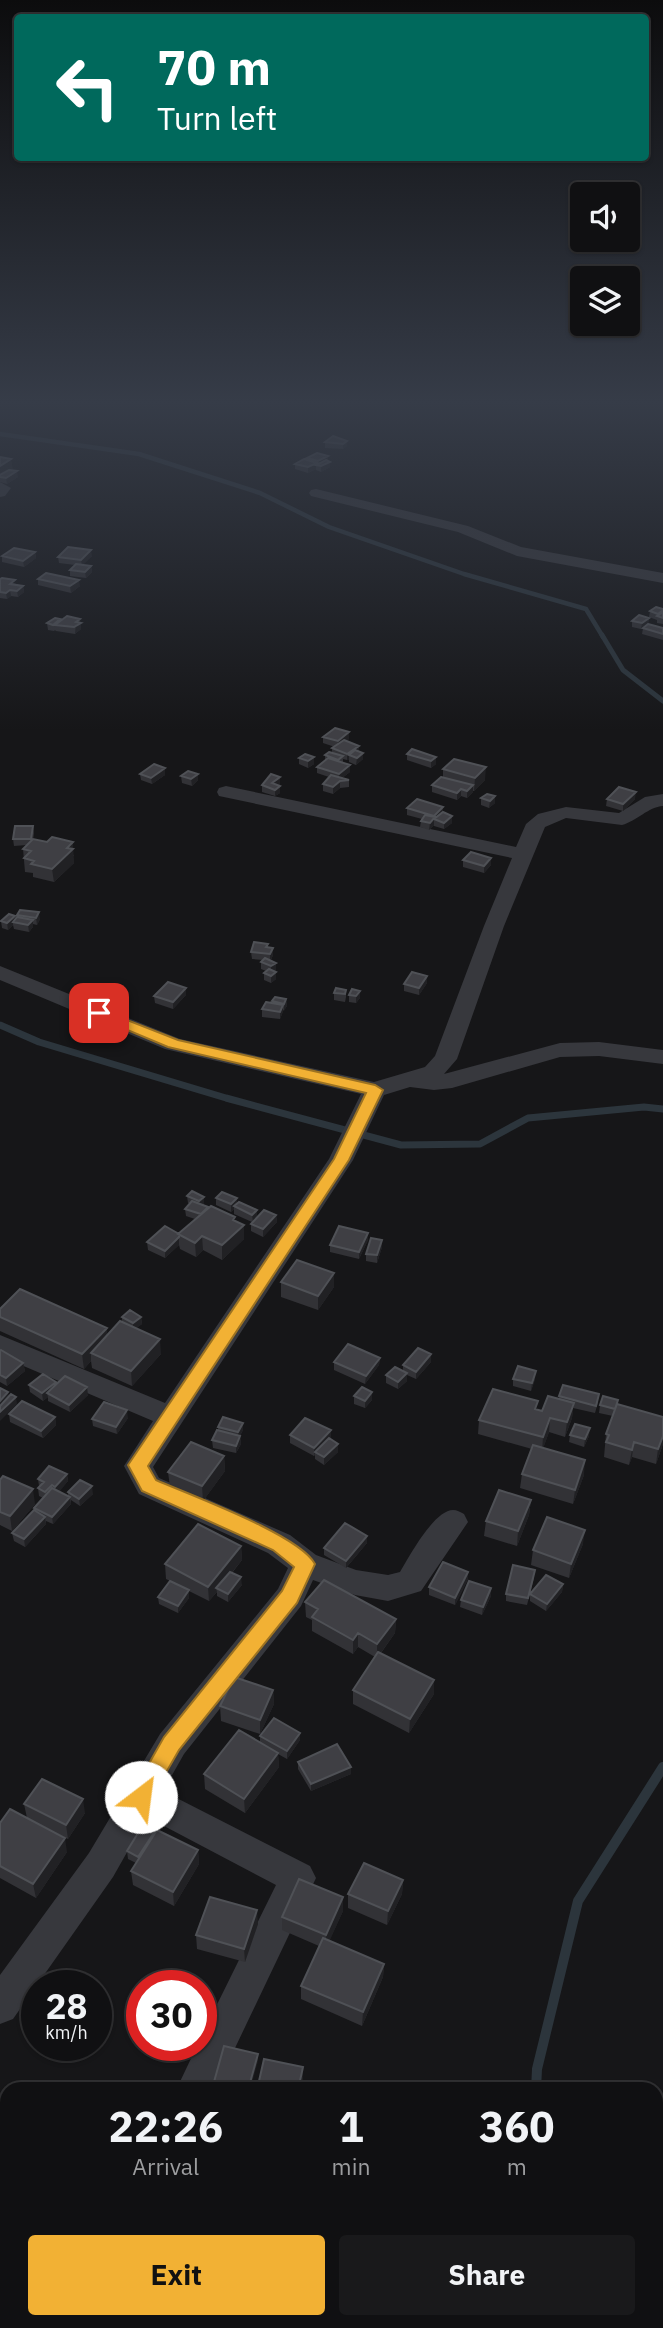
<!DOCTYPE html>
<html lang="en">
<head>
<meta charset="utf-8">
<style>
  body { margin:0; font-family:"IBM Plex Sans",sans-serif; background:#19191b; color:#f1f3f6; height:100vh; display:flex; flex-direction:column; font-size:26px; white-space:nowrap }
  * { box-sizing:border-box; margin:0 }
  p { font-size:23px; color:#9c9d9f }
  .icon { flex:none; width:38px; height:38px; fill:none; stroke:currentColor; stroke-width:2; stroke-linecap:round; stroke-linejoin:round }
  .map { position:relative; flex:1; overflow:hidden }
  .panel { position:absolute; left:0px; top:2082px; width:663px; height:247px; display:flex; flex-direction:column; background:#101012; border-radius:21px 21px 0 0; box-shadow:0 2px 5px #0004,0 0 0 2px #303032 }
  .panel>* { flex:none }
  .top-card { position:absolute; left:14px; top:14px; width:635px; height:147px; border-radius:7px; box-shadow:0 2px 5px #0004,0 0 0 2px #303032; background:#00695c; color:#fff; overflow:hidden }
  .tools { position:absolute; left:570px; top:182px; display:grid; gap:14px }
  .tools a { display:grid; place-items:center; width:70px; height:70px; border-radius:7px; background:#101012; box-shadow:0 2px 5px #0004,0 0 0 2px #303032; font-size:35px }
  .speed { position:absolute; left:21px; top:1970px; display:flex; gap:14px; font-size:35px; font-weight:700; text-align:center }
  .speed>* { display:grid; place-content:center; width:91px; height:91px; border-radius:50%; background:#101012; box-shadow:0 2px 5px #0004,0 0 0 2px #303032; line-height:1 }
  .speed small { font-size:18px; font-weight:400 }
  .speed .limit { border:10px solid #d22; background:#fff; color:#111 }
  .pin { position:absolute; display:grid; place-items:center; width:60px; height:60px; color:#fff; margin:-30px; border-radius:14px; box-shadow:0 4px 10px #0006 }
  .me { position:absolute; width:77px; margin:-38px; rotate:30deg; stroke-linejoin:round; filter:drop-shadow(0 0 5px #0008) }
  .turn { display:flex; align-items:center; gap:24px; height:147px; padding:0 28px; font-size:32px }
  .turn .icon { width:91px; height:91px; stroke-width:2.5 }
  .turn b { display:block; font-size:49px; line-height:60px }
  .eta { display:flex; justify-content:space-evenly; align-items:center; height:119px; text-align:center }
  .eta b { font-size:42px; font-weight:800; line-height:49px }
  .action { display:flex; gap:14px; margin-top:auto; padding:14px 28px }
  .action a { flex:1; height:80px; border-radius:7px; background:#f2b134; color:#111; font-size:28px; font-weight:800; line-height:80px; text-align:center }
  .action a+a { background:#19191b; color:#f1f3f6 }
  .map>svg:first-child { display:block }
  .lines { fill:none; stroke-linecap:round; stroke-linejoin:round }
  .stream-far3 { stroke:#2c353c; stroke-width:4.5 }
  .stream-far2 { stroke:#2c353c; stroke-width:5 }
  .stream-far1 { stroke:#2c353c; stroke-width:7 }
  .stream { stroke:#2c353c; stroke-width:10 }
  .minor { fill:#37383d; fill-rule:evenodd }
  .wall { fill:#323236 }
  .shaded-wall { fill:#212124 }
  .building { fill:#3f3f44; stroke:#4f5156; stroke-width:2 }
  .route { fill:#f2b134; stroke:#9d7322; stroke-width:2 }
</style>
</head>
<body>
<div class="map">
<svg width="663" height="2328" viewBox="0 0 663 2328">
  <rect width="100%" height="100%" fill="#161618"/>
  <g class="lines">
    <path class="stream-far3" d="M0,434L139,454L260,493L329,527L464,574L586,609L603,637"/>
    <path class="stream-far2" d="M602,635L623,670L663,701"/>
    <path class="stream-far1" d="M0,1025L39,1042L226,1098L401,1145L480,1144L528,1118L644,1107L663,1109"/>
    <path class="stream" d="M536,2090L537,2069L578,1901L663,1767
      M519,2322V2328"/>
    <path class="minor" d="M0,482L11,488L5,496L0,497Z
      M316,489L468,526L521,547L663,573V583L517,556L458,532L311,496L309,493L311,490Z
      M226,786L516,847L526,824L538,814L566,807L619,813L645,797L663,794V806C648,807 637,821 622,825L566,818L545,827L504,926L457,1059L444,1074L560,1043L599,1042L663,1050V1064L599,1056L560,1057L452,1088L434,1090L410,1087L384,1095L353,1160L153,1467L159,1478L290,1535L316,1555L356,1570L388,1575L400,1572C409,1557 434,1510 453,1510C457,1510 460,1512 464,1514L468,1522L421,1591L388,1601L355,1595L313,1580L301,1606L184,1754L163,1791L310,1866L316,1878L215,2090H176L197,2046H201V2037L276,1885L147,1817L113,1877L13,2019L0,2024V1975L89,1853L160,1734L278,1589L288,1568L268,1553L139,1494L124,1466L153,1421L0,1356V1335L165,1403L329,1159L361,1094L165,1049L0,980V966L180,1039L374,1082L425,1067L435,1056L484,926L512,858L219,796L217,792L219,788Z
      M44,2322H86L83,2328H41Z"/>
  </g>
  <path class="wall" d="M347,441V446L343,449L325,448V442Z
    M0,457L18,477L7,484L0,482Z
    M307,458L328,461L330,467L321,472L316,470V469L308,473L295,469V464L307,460Z
    M35,552L36,558L24,567L2,562V556Z
    M92,556L82,565L91,566L92,572L86,578L70,576V570L75,565L59,563L58,557Z
    M0,579L23,586L24,592L18,597L11,596L7,599L0,598Z
    M38,579L80,586L71,593L38,585Z
    M663,609V624L657,623V620L649,617L650,611Z
    M649,618L648,624L663,628V640L642,634L643,628L641,629L632,627V621Z
    M61,621L80,623L81,629L75,634L56,631L55,630L54,631L48,630L47,623Z
    M323,737L349,739L346,741L359,746V751L363,753V759L356,765L349,762V760H347L343,759V763L350,772L342,778L349,780V787L340,788L333,794L323,791V784L329,777L317,773V767L325,760V755L332,753V748L335,747L323,743Z
    M407,754L436,757V764L431,768L407,760Z
    M314,757V764L308,768L299,764V758Z
    M165,768V775L152,784L141,780L140,774Z
    M443,769L485,780L474,791H473V792L467,798L461,796L457,800L432,792V785L443,778Z
    M181,776L198,780L192,786L182,783Z
    M280,784L278,786H280V793L275,796L262,792V785Z
    M481,798L495,803L489,808L481,805Z
    M607,799H635L623,811L606,806Z
    M407,808L443,812L452,816V823L444,829L434,826V825L429,830L420,827L421,821L422,819L407,815Z
    M33,826L34,833L33,840L74,855L73,857L74,863L54,882L33,877V873L25,872L23,849L27,845L14,846L13,839Z
    M463,860L491,865L484,873L463,867Z
    M20,910L40,919L37,925L33,924V927L29,932L14,929L13,925L8,930L2,928L1,921L15,916L16,919Z
    M268,944V948H273V955L271,960L276,963V970L274,971L276,972V979L271,983L264,980V973L266,971L261,969V962L263,960L252,959L251,952Z
    M427,976V983L419,995L404,991V984Z
    M186,988V995L173,1009L155,1003L154,996Z
    M346,990V997L345,1002L334,1000V993Z
    M360,991V998L356,1003L349,1002V995Z
    M286,999L287,1006L283,1011L280,1019L262,1017V1009L272,1003V1001Z
    M187,1196L204,1204L203,1205L244,1225V1239L222,1260L203,1250L196,1257L180,1249L179,1245L165,1258L148,1250L147,1242L179,1234L195,1219L186,1216L185,1209L190,1204L188,1203Z
    M216,1198L237,1203L257,1217L276,1215L277,1222L263,1237L251,1231V1224L252,1222L234,1214V1209L231,1212L216,1205Z
    M368,1233V1240L359,1259L330,1252V1245Z
    M382,1247L377,1263L366,1261V1254Z
    M281,1282L334,1287L318,1310L281,1297Z
    M0,1309L107,1335L122,1322V1317H141L142,1324L136,1328L161,1354L132,1386L92,1368L91,1361L84,1369L0,1331Z
    M0,1351L23,1363L25,1371L7,1386L0,1382Z
    M380,1358L379,1365L365,1384L334,1370V1362Z
    M431,1362L416,1379L407,1375V1381L398,1389L386,1383V1375L403,1371V1365Z
    M513,1379H535L531,1391L513,1386Z
    M29,1385H56L88,1395L70,1412L48,1401V1397L43,1401L30,1392Z
    M354,1396L372,1400L365,1408L354,1404Z
    M559,1396L598,1402L595,1413L573,1408L572,1418L565,1437L549,1432L543,1448L584,1475L573,1504L520,1488L522,1474L532,1449L478,1434L479,1420L537,1409L542,1411L559,1399Z
    M600,1405H617L663,1417V1444L656,1464L632,1457L629,1465L604,1457L606,1434L613,1416L599,1413Z
    M9,1414L55,1417L56,1425L43,1438L10,1422Z
    M128,1418L117,1434L93,1426L92,1419Z
    M243,1423V1430L240,1436L241,1444L236,1453L213,1448L212,1440L218,1431V1427Z
    M290,1435L331,1438L330,1439L338,1444V1452L324,1465L315,1459V1455L314,1456L290,1443Z
    M570,1435L589,1436L584,1447L569,1442Z
    M224,1456L225,1471L203,1501L170,1487L168,1472Z
    M67,1474L68,1481L59,1491L68,1496V1492L93,1494L80,1506L71,1500V1504L53,1524L46,1521V1524L25,1547L14,1541L12,1533L35,1511L34,1508L43,1498L39,1496L38,1488L39,1486L38,1479Z
    M0,1480L35,1504L12,1531L0,1525Z
    M531,1500L529,1515L517,1546L484,1536L486,1521Z
    M367,1536V1543L346,1568L324,1555V1548Z
    M583,1544L569,1578L531,1565L533,1550Z
    M241,1546L242,1560L232,1573L242,1585L228,1602L217,1596V1592L209,1601L189,1591V1598L178,1613L159,1604L158,1597L183,1587L166,1579L165,1564Z
    M468,1572V1579L455,1605L429,1595V1587Z
    M534,1578L527,1605L506,1601V1594Z
    M563,1584L562,1592L546,1611L530,1601V1594Z
    M491,1596L482,1615L460,1607L461,1600Z
    M305,1602L396,1619L395,1633L381,1653L434,1694L409,1733L353,1704V1690L375,1657L358,1647L353,1654L312,1631V1620L306,1617Z
    M273,1690L274,1704L260,1734L221,1721L220,1706Z
    M300,1733V1740L287,1759L278,1754L279,1767L245,1813L205,1789L204,1774L260,1742V1736Z
    M298,1762L351,1774L311,1791L298,1769Z
    M24,1804L85,1813L68,1839L27,1818Z
    M0,1823L67,1852L36,1898L0,1878Z
    M155,1831V1833L198,1850L199,1864L174,1906L133,1885L131,1871L136,1863L128,1859L127,1851Z
    M403,1880L402,1894L387,1925L348,1908V1894Z
    M343,1911L329,1941L384,1964L383,1977L362,2026L301,1999V1986L319,1946L282,1930V1917Z
    M258,1924L245,1962L197,1949L196,1935Z
    M0,2130L7,2225L0,2220Z"/>
  <path class="shaded-wall" d="M347,441V446L343,449V444Z
    M328,456V461L318,465V461Z
    M11,459L13,470L0,477V466Z
    M330,462V467L321,472V466Z
    M317,463V465H316V469L308,473V467Z
    M17,471L18,477L7,484L6,478Z
    M91,550L92,556L82,566L81,560Z
    M35,552L36,558L24,567L23,561Z
    M91,566L92,572L86,578L85,572Z
    M79,580L80,586L71,593L70,586Z
    M23,586L24,592L18,597L17,591Z
    M10,590L11,596L7,599L6,593Z
    M649,618L648,624L641,629L642,623Z
    M80,619L81,629L75,634L76,622Z
    M349,732V739L338,748V741Z
    M359,746V753L349,755V760H347V754Z
    M363,753V759L356,765L357,758Z
    M314,757V764L308,768V761Z
    M436,757V764L431,768V761Z
    M350,765V772L339,780V774Z
    M486,767L485,780L474,791L475,778Z
    M165,768V775L152,784L151,778Z
    M198,774V780L192,786L191,779Z
    M280,777V784L273,789L272,783Z
    M340,781V788L333,794V787Z
    M473,785V792L467,798V791Z
    M280,786V793L275,796V790Z
    M461,789V796L457,800V793Z
    M636,792L635,799L623,811V804Z
    M495,796V803L489,808L490,801Z
    M443,807V814L434,819V825L429,830L430,823L434,819V816Z
    M452,816V823L444,829V823Z
    M73,842L74,863L54,882L52,869L67,848Z
    M491,858V865L484,873V866Z
    M39,912L40,919L37,925L36,918Z
    M15,916L16,923L13,922V925L8,930L7,923Z
    M33,920V927L29,932L28,925Z
    M273,948V955L270,962V954Z
    M276,963V970L271,973V966Z
    M276,972V979L271,983V976Z
    M427,976V983L419,995V988Z
    M186,988V995L173,1009V1002Z
    M360,991V998L356,1003V996Z
    M286,999L287,1006L284,1011V1004Z
    M283,1005V1012L280,1019V1012Z
    M204,1197V1204L199,1209V1201Z
    M237,1198V1206H234V1209L231,1212V1204Z
    M257,1210V1217L253,1222L252,1215Z
    M276,1215L277,1222L263,1237V1229Z
    M244,1225V1239L222,1260V1245Z
    M368,1233V1240L359,1259V1252Z
    M202,1236L203,1250L196,1257L195,1243Z
    M179,1237V1245L165,1258V1251Z
    M382,1240V1247L377,1263V1255Z
    M334,1273V1287L318,1310V1296Z
    M141,1317L142,1324L133,1331V1323Z
    M107,1328L108,1342L91,1353V1361L84,1369L82,1354Z
    M160,1339L161,1354L132,1386L131,1371Z
    M431,1354V1362L416,1379V1372Z
    M380,1358L379,1365L365,1384L366,1376Z
    M23,1363L25,1371L7,1386L6,1378Z
    M536,1371L535,1379L531,1391L532,1383Z
    M407,1373V1381L398,1389V1382Z
    M56,1382L57,1390L47,1393L48,1397L43,1401L42,1393Z
    M87,1387L88,1395L70,1412L69,1405Z
    M8,1392L10,1399L0,1410V1401Z
    M372,1392V1400L365,1408V1401Z
    M16,1397L17,1404L0,1421V1412Z
    M574,1403L572,1418L565,1437L567,1422Z
    M127,1410L128,1418L117,1434L116,1427Z
    M55,1417L56,1425L43,1438L41,1431Z
    M550,1418L549,1432L542,1452L543,1437Z
    M243,1423V1430L238,1439V1432Z
    M590,1428L589,1436L584,1447L585,1439Z
    M331,1430V1438L317,1453L315,1452L314,1456V1448Z
    M240,1436L241,1444L236,1453V1446Z
    M663,1436V1444L656,1464L658,1449Z
    M634,1442L632,1457L629,1465L632,1450Z
    M338,1444V1452L324,1465V1457Z
    M224,1456L225,1471L203,1501L202,1486Z
    M585,1460L584,1475L573,1504L575,1490Z
    M67,1474L68,1481L57,1495L55,1487Z
    M92,1486L93,1494L80,1506L79,1499Z
    M33,1489L35,1504L12,1531L10,1516Z
    M70,1497L71,1504L53,1524L52,1517Z
    M531,1500L529,1515L517,1546L518,1531Z
    M45,1517L46,1524L25,1547L24,1539Z
    M585,1530L583,1544L569,1578L571,1564Z
    M367,1536V1543L346,1568V1561Z
    M241,1546L242,1560L218,1589L216,1588L217,1592L209,1601L208,1587Z
    M468,1572V1579L455,1605V1598Z
    M241,1577L242,1585L228,1602V1594Z
    M563,1584L562,1592L546,1611L547,1604Z
    M491,1588V1596L482,1615L483,1607Z
    M189,1590V1598L178,1613V1606Z
    M396,1619L395,1633L377,1658V1644Z
    M358,1633V1647L353,1654V1640Z
    M434,1680V1694L409,1733L410,1719Z
    M273,1690L274,1704L260,1734V1720Z
    M300,1733V1740L287,1759V1751Z
    M278,1753L279,1767L245,1813L244,1799Z
    M351,1767V1774L311,1791V1784Z
    M83,1799L85,1813L68,1839L66,1825Z
    M155,1831V1838L139,1864L138,1857Z
    M65,1838L67,1852L36,1898L33,1884Z
    M198,1850L199,1864L174,1906L173,1892Z
    M403,1880L402,1894L387,1925L388,1911Z
    M343,1897V1911L326,1949V1935Z
    M257,1910L258,1924L245,1962L244,1949Z
    M384,1964L383,1977L362,2026L363,2012Z
    M258,2054V2061L250,2090H248Z
    M303,2067V2080L301,2090H298Z
    M7,2200V2225L2,2208Z
    M32,2322H47L43,2328H29Z"/>
  <path class="building" d="M333,436L347,441L343,444L325,442Z
    M317,453L328,456L318,461L307,458Z
    M0,457L11,459L0,466Z
    M304,459L317,463L308,467L295,464Z
    M326,460L330,462L321,466L316,465Z
    M9,470L17,471L6,478L0,477V475Z
    M68,547L91,550L81,560L58,557Z
    M14,548L35,552L23,561L2,556Z
    M76,564L91,566L85,572L70,570Z
    M46,573L79,580L70,586L38,579Z
    M2,578L15,580L10,584L23,586L17,591L10,590L6,593L0,592V579Z
    M656,607L663,609V610L658,614L650,611Z
    M663,612V618L657,616Z
    M639,615L649,618L642,623L632,621Z
    M67,616L80,619L76,622L81,623L74,627L55,625Z
    M55,618L60,619L53,625L47,623Z
    M648,624L663,628V634L643,628Z
    M335,728L349,732L338,741L323,737Z
    M344,740L359,746L347,754L332,748Z
    M412,749L436,757L431,761L407,754Z
    M355,750L363,753L357,758L349,755Z
    M329,752L343,756L338,760L325,755Z
    M305,754L314,757L308,761L299,758Z
    M328,758L350,765L339,774L317,767Z
    M454,759L486,767L475,778L443,769Z
    M154,764L165,768L151,778L140,774Z
    M188,771L198,774L191,779L181,776Z
    M271,774L280,777L272,783L280,786L275,790L262,785Z
    M331,775L349,780L340,781L333,787L323,784Z
    M441,777L473,785L467,791L461,789L457,793L432,785Z
    M619,787L636,792L623,804L607,799Z
    M487,794L495,796L490,801L481,798Z
    M417,799L443,807L434,816L407,808Z
    M443,812L452,816L444,823L434,819Z
    M425,815L435,817L430,823L421,821Z
    M15,826H33L31,839H13Z
    M52,837L73,842L67,848L73,849L52,869L31,864L34,861L24,858L31,851L23,849L33,839L47,842Z
    M471,852L491,858L484,866L463,860Z
    M20,910L39,912L36,918L17,915Z
    M9,914L15,916L7,923L1,921Z
    M17,917L33,920L28,925L13,922Z
    M254,942L268,944L266,947L273,948L270,954L251,952Z
    M265,958L276,963L271,966L261,962Z
    M269,969L276,972L271,976L264,973Z
    M412,972L427,976L419,988L404,984Z
    M168,982L186,988L173,1002L154,996Z
    M336,988L346,990L345,994L334,993Z
    M352,989L360,991L356,996L349,995Z
    M275,997L286,999L284,1004L272,1001Z
    M266,1002L283,1005L280,1012L262,1009Z
    M192,1191L204,1197L199,1201L187,1196Z
    M222,1192L237,1198L231,1204L216,1198Z
    M192,1201L208,1207L201,1214L185,1209Z
    M239,1202L257,1210L252,1215L234,1206Z
    M211,1206L235,1217L233,1220L244,1225L222,1245L202,1236L195,1243L178,1234Z
    M264,1210L276,1215L263,1229L251,1224Z
    M165,1226L179,1234V1237L165,1251L147,1242Z
    M339,1226L368,1233L359,1252L330,1245Z
    M371,1238L382,1240L377,1255L366,1254Z
    M297,1260L334,1273L318,1296L281,1282Z
    M20,1289L107,1328L82,1354L0,1317V1309Z
    M130,1310L141,1317L133,1323L122,1317Z
    M120,1321L160,1339L131,1371L91,1353Z
    M348,1344L380,1358L366,1376L334,1362Z
    M418,1348L431,1354L416,1372L403,1365Z
    M1,1350L23,1363L6,1378L0,1375V1351Z
    M518,1366L536,1371L532,1383L513,1379Z
    M395,1367L407,1373L398,1382L386,1375Z
    M43,1374L56,1382L42,1393L29,1385Z
    M65,1376L87,1387L69,1405L47,1393Z
    M563,1385L599,1394L596,1406L559,1396Z
    M362,1387L372,1392L365,1401L354,1396Z
    M0,1388L8,1392L0,1401Z
    M493,1389L538,1401L535,1409L542,1411L548,1396L574,1403L567,1422L550,1418L543,1437L479,1420Z
    M11,1394L16,1397L0,1412V1406Z
    M603,1396L618,1400L615,1409L600,1405Z
    M22,1401L55,1417L41,1431L9,1414Z
    M104,1402L127,1410L116,1427L92,1419Z
    M617,1404L663,1417V1436L658,1449L634,1442L632,1450L606,1442L609,1435L606,1434Z
    M223,1417L243,1423L238,1432L218,1427Z
    M305,1418L331,1430L314,1448L290,1435Z
    M575,1424L590,1428L585,1439L570,1435Z
    M217,1430L240,1436L236,1446L212,1440Z
    M329,1438L338,1444L324,1457L315,1452Z
    M191,1442L224,1456L202,1486L168,1472Z
    M533,1445L585,1460L575,1490L522,1474Z
    M49,1466L67,1474L55,1487L52,1485L45,1492L38,1488L44,1482L38,1479Z
    M3,1476L33,1489L10,1516L0,1512V1480Z
    M80,1480L92,1486L79,1499L68,1492Z
    M52,1488L70,1497L52,1517L34,1508Z
    M499,1490L531,1500L518,1531L486,1521Z
    M34,1510L45,1517L24,1539L12,1533Z
    M547,1517L585,1530L571,1564L533,1550Z
    M345,1523L367,1536L346,1561L324,1548Z
    M198,1524L241,1546L208,1587L165,1564Z
    M443,1562L468,1572L455,1598L429,1587Z
    M513,1565L535,1570L528,1598L506,1594Z
    M230,1572L241,1577L228,1594L216,1588Z
    M546,1575L563,1584L547,1604L530,1594Z
    M324,1580L396,1619L377,1644L358,1633L353,1640L312,1617L318,1609L305,1602Z
    M170,1581L189,1590L178,1606L158,1597Z
    M469,1581L491,1588L483,1607L461,1600Z
    M378,1652L434,1680L410,1719L353,1690Z
    M234,1677L273,1690L260,1720L220,1706Z
    M274,1718L300,1733L287,1751L260,1736Z
    M239,1730L278,1753L244,1799L204,1774Z
    M337,1744L351,1767L311,1784L298,1762Z
    M42,1779L83,1799L66,1825L24,1804Z
    M10,1809L65,1838L33,1884L0,1866V1823Z
    M143,1825L155,1831L138,1857L127,1851Z
    M157,1830L198,1850L173,1892L131,1871Z
    M364,1863L403,1880L388,1911L348,1894Z
    M299,1879L343,1897L326,1935L282,1917Z
    M210,1897L257,1910L244,1949L196,1935Z
    M323,1938L384,1964L363,2012L301,1986Z
    M224,2046L258,2054L248,2090L212,2089Z
    M264,2059L303,2067L298,2090H257Z
    M0,2130L7,2135V2200L2,2208L0,2207Z
    M7,2245V2322H32L29,2328H0V2257Z
    M122,2322H176L177,2323L174,2328H119Z
    M265,2322H343L352,2325V2328H263Z"/>
  <linearGradient id="sky" x2="0" y2="1"><stop stop-color="#0c0c0d"/><stop offset="0.55" stop-color="#363c48"/><stop offset="1" stop-color="#363c48" stop-opacity="0"/></linearGradient>
  <rect width="663" height="731" fill="url(#sky)"/>
  <path class="route" d="M99,1009L178,1040L375,1085L383,1090L349,1160L148,1466L156,1480C190,1495 300,1535 315,1564L297,1603L179,1750L148,1804L141,1807L133,1804L130,1797L164,1737L282,1591L294,1567L273,1550L142,1491L128,1465L334,1159L366,1093L168,1047L94,1016L92,1013L94,1010Z"/>
</svg>
<div class="tools">
<a><svg class="icon" aria-label="sound" viewBox="0 0 24 24"><path d="M4 9h4l5-4v14l-5-4H4zM17 9q2 3 0 6"/></svg></a>
<a><svg class="icon" aria-label="layers" viewBox="0 0 24 24"><path d="M12 4l9 5-9 5-9-5zM3 14l9 5 9-5"/></svg></a>
</div>
<div class="speed"><div>28<small>km/h</small></div><div class="limit">30</div></div>
<div class="pin" style="left:99px;top:1013px;background:#d93025"><svg class="icon" aria-label="arrive" viewBox="0 0 24 24"><path d="M6 21V4h12l-3 4 3 4H6"/></svg></div>
<svg class="me" style="left:141px;top:1797px" viewBox="-20 -20 40 40"><circle r="19" fill="#fff"/><path d="M0-13L10 11 0 6-10 11z" fill="#f2b134"/></svg>
<div class="top-card">
<div class="turn"><svg class="icon" aria-label="left" viewBox="0 0 24 24"><path d="M17 20v-9H6M10 6l-5 5 5 5"/></svg><div><b>70 m</b>Turn left</div></div>
</div>
<section class="panel">
<div class="eta">
<div><b>22:26</b><p>Arrival</p></div>
<div><b>1</b><p>min</p></div>
<div><b>360</b><p>m</p></div>
</div>
<div class="action"><a>Exit</a><a>Share</a></div>
</section>
</div>
</body>
</html>
